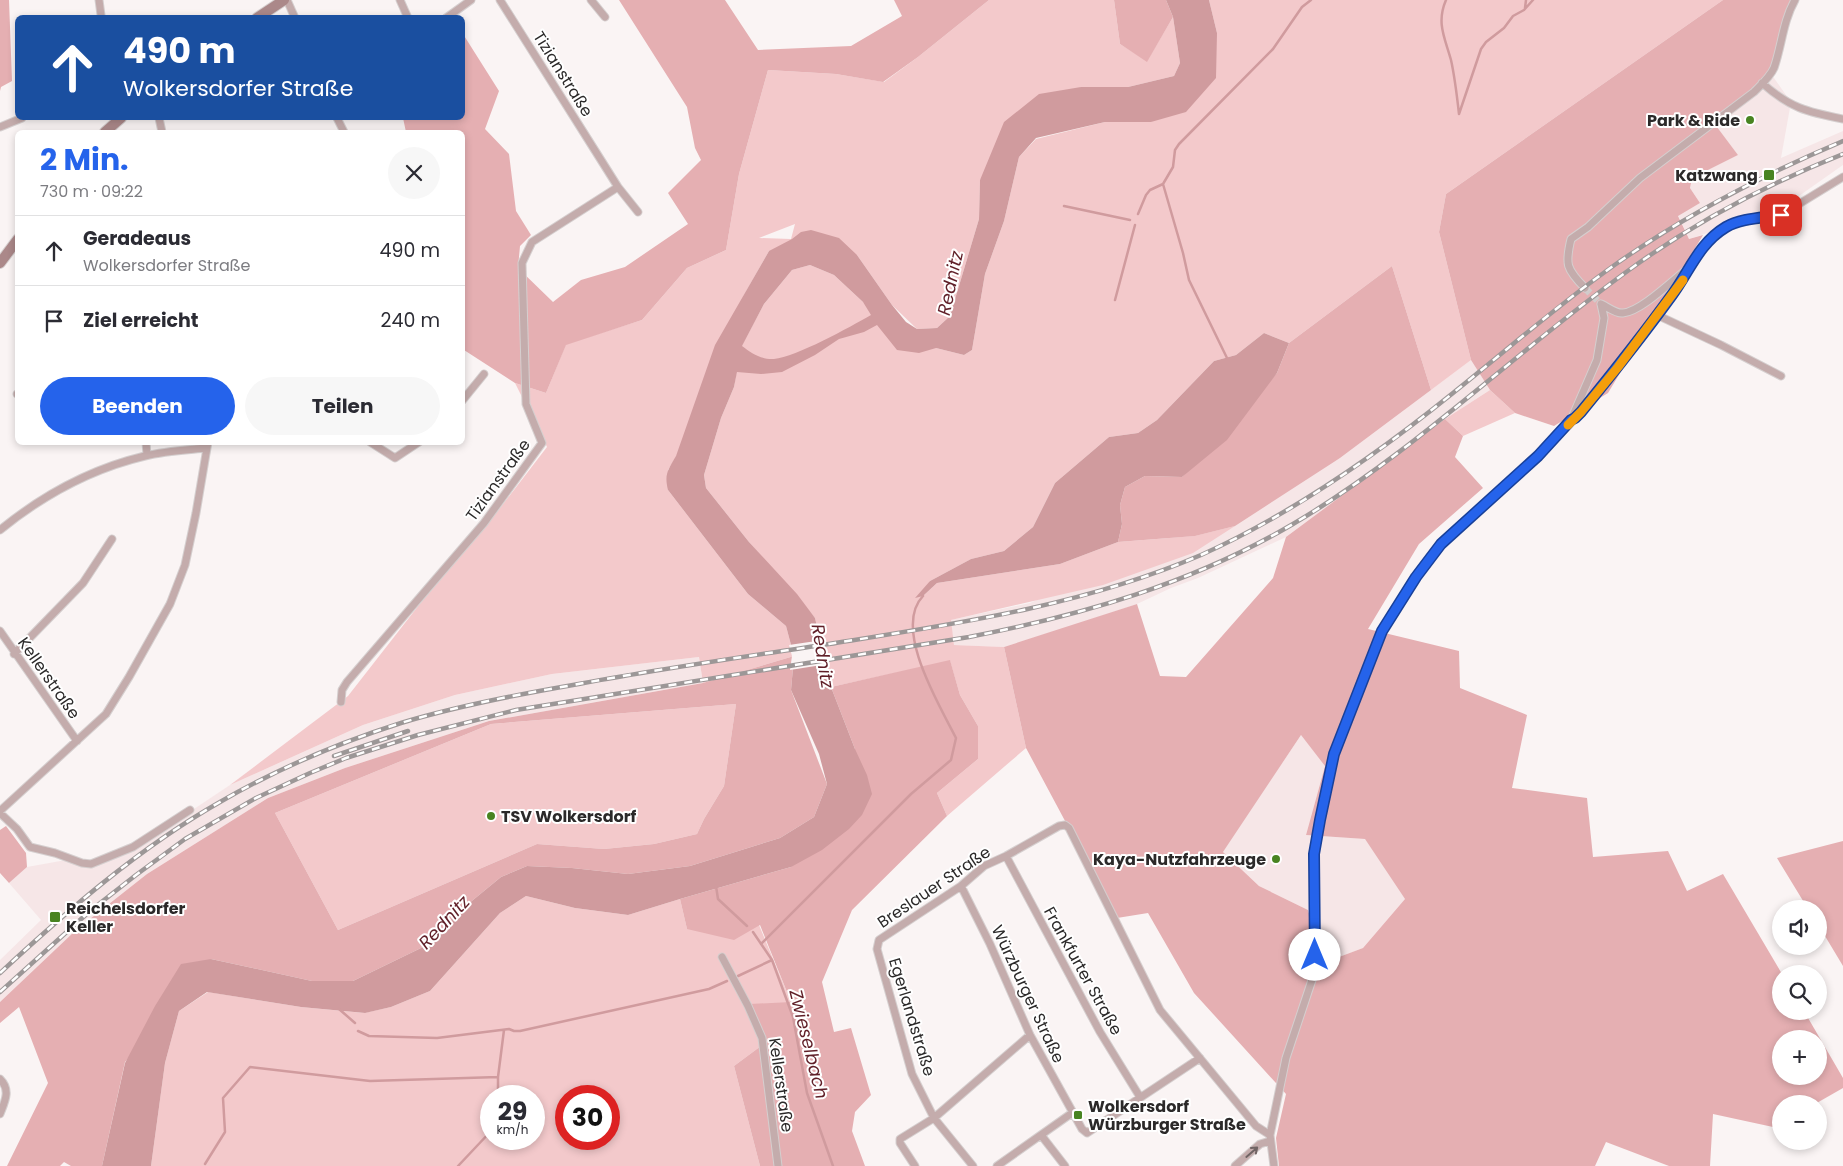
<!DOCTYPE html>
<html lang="de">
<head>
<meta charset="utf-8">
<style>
  body { margin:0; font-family:Poppins,sans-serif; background:#f7f7f7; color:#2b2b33; height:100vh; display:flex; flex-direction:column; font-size:19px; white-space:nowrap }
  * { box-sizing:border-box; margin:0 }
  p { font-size:16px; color:#7c7c81 }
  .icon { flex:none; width:28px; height:28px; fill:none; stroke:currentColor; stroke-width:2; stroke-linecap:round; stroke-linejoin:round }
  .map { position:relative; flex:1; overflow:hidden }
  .panel { position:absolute; left:15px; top:130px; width:450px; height:315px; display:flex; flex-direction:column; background:#fff; border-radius:8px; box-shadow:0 2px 8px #0003 }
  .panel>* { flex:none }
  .banner { position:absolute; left:15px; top:15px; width:450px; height:105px; border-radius:8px; box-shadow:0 2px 8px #0003; background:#1a4fa0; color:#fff; overflow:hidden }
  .controls { position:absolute; left:1772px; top:900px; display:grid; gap:10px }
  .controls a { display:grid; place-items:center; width:55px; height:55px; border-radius:50%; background:#fff; box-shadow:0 2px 8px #0003; font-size:25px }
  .speed { position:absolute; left:480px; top:1085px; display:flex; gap:10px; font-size:25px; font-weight:700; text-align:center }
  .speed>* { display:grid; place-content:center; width:65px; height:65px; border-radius:50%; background:#fff; box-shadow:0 2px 8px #0003; line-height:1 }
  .speed small { font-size:12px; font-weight:400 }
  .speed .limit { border:8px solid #d22; background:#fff; color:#111 }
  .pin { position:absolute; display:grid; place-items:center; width:42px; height:42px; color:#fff; margin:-21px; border-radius:10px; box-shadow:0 2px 8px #0006 }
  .me { position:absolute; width:55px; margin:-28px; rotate:0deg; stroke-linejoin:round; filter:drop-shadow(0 0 4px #0008) }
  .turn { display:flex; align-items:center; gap:18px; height:105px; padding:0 25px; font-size:22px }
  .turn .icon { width:65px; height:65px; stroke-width:2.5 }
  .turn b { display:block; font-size:35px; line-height:42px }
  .round { display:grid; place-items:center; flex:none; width:52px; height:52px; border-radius:26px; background:#f7f7f7 }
  .head { display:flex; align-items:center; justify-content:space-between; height:85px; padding:0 25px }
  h1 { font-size:30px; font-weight:700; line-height:38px; color:#2563eb }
  .action { display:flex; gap:10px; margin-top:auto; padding:10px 25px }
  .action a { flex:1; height:58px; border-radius:30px; background:#2563eb; color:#fff; font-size:20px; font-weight:700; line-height:58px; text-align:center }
  .action a+a { background:#f7f7f7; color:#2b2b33 }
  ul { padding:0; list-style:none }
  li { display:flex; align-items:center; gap:15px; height:70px; padding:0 25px; border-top:1px solid #e1e1e2 }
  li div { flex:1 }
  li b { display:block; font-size:19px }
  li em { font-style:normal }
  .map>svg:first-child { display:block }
  .built { fill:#f6e6e7 }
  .green { fill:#f3c9cb; fill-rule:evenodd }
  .forest { fill:#e5afb2; fill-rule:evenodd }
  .water { fill:#d09b9e; fill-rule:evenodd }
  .pier { fill:#faf4f4 }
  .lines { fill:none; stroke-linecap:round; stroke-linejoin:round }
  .stream { stroke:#d09b9e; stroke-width:2.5 }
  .street-tunnel { stroke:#d1cbcb; stroke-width:7; stroke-dasharray:7 3.5; stroke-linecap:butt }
  .street-casing { stroke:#d5cfcf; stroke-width:9 }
  .secondary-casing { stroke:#d5cfcf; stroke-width:12 }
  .street { stroke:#c4acac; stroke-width:7 }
  .secondary { stroke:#ab8889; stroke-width:10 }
  .rail-casing { stroke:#9c9797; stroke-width:4.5 }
  .rail { stroke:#fff; stroke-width:2.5; stroke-dasharray:8; stroke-linecap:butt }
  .oneway { stroke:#706464 }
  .route-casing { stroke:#184099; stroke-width:12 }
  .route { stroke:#2563eb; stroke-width:9 }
  .slow { stroke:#f59e0b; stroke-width:9 }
  .poi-dot { fill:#488421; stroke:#fff; stroke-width:2 }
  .labels { text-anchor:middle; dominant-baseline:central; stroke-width:4; stroke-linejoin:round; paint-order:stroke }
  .street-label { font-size:16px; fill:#2b2929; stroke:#fff }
  .poi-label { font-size:16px; font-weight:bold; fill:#2b2929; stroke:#fff; text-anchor:end }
  .water-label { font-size:18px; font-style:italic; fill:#601f28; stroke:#fff }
</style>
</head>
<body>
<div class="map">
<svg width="1843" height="1166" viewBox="0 0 1843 1166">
  <rect width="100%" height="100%" fill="#faf4f4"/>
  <path class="built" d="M1769,71L1791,102L1781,158L1843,131V165L1779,210L1689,239L1678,215L1700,203L1690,188L1692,178L1738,155L1717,127Z
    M1471,360L1490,390L1445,419L1286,537L1198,578L1171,588L1137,604L1071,626L1004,647L954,645L950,620L1030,603L1340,458Z
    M699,657L703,683L489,721L345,768L268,798L147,874L76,930L0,1002V960L41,920L9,883L27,867L77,858L88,867L125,855L230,785L363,725L455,695L552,674Z
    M1301,735L1325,765L1306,835L1365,839L1405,899L1363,948L1323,963L1308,910L1259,886L1223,852Z"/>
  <path class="green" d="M989,0H1114L1120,44L1147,61L1173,17L1180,63L1174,76L1128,87H1081L980,180L979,219L950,316L937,328L917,329L892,305L857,255L769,251L744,295L676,457L668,470V490L748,594L786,626L794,656L703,683L699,657L552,674L455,695L363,725L230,785L348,696L419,605L487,525L547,447L515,383L546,393L566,344L642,320L687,268L726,250L739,174L768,70L836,74L884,82L918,57ZM795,224L791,239L759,238Z
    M1209,0H1723L1446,194L1439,232L1471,360L1431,390L1392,266L1289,343L1264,333L1236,355L1214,361L1157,420L1138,433L1109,437L1055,483L1033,527L1004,551L971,559L930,581L923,596L937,583L1060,564L1118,542L1195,536L1235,526L1193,553L1103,585L951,620L954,645L1004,647L1026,748L947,816L937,793L978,759V726L960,695L950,661L831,687L815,618L749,542L706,488L704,475L721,418L734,387L741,347L764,304L792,270L810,265L834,275L863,302L936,348L964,355L972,350L985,274L1004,221L1019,157L1036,139L1105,122H1151L1217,33Z
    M1490,390L1515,413L1463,436L1445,419Z
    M736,704L724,786L704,819L697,834L654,844L604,849L537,844L338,930L275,813L491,724Z
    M526,896L575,908L628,915L680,899L687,929L759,925L791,1002L765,1043L734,1066L760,1166H151L165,1063L179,1011L208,992L301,1007L364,1013L391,1007L430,991L500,913ZM491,1096H534V1139H491ZM566,1096H609V1139H566Z"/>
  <path class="forest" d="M0,0H9L12,81L1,87L0,91Z
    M619,0H725L758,50L851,46L902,16L894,0H989L918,57L883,82L836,74L768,70L739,174L726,250L687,268L642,320L566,345L546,393L515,383L464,350L462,345V132H406L403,118H462L463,34L499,91L485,129L509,154L516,211L531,235L520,246L518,268L553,302L581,280L625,267L688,224L668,193L701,160L695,148L687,107Z
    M1114,0H1166L1173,17L1147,62L1120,44Z
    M1723,0H1794L1790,4L1769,71L1717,127L1738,155L1692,178L1690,188L1700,203L1678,216L1689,239L1703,235L1608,393L1554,426L1515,413L1490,390L1471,360L1439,232L1446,194Z
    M1392,266L1431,390L1340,458L1235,526L1195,536L1118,542L1122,524L1120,505L1125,487L1145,476L1182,477L1277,373L1289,343Z
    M1445,419L1463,436L1455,457L1483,488L1419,544L1368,629L1459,651L1460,688L1527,715L1512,788L1587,798L1593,857L1668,851L1687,891L1723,874L1782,974L1781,1011H1804L1843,1078V1088L1815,1104H1781V1123L1773,1127L1713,1114L1710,1166H1669L1606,1142L1595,1166H1279L1276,1138L1286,1094L1194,993L1148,913L1117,918L1026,748L1004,647L1137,604L1160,676L1186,677L1273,578L1286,537ZM1301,735L1325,766L1306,835L1365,839L1405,899L1363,948L1323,963L1308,910L1259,886L1223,852ZM1781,1039H1819V1076H1781Z
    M794,656L791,690L827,784L814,817L780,838L690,866L628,874L572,868L527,866L501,877L462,909L421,948L353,981H312L211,959L125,1062L102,1166H71L64,1162L60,1166H7L48,1083L19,1007L0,1023V1002L76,930L147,874L268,798L345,768L489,721L703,683ZM736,704L724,786L704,819L697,834L654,844L604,849L537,844L338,930L275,813L491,724Z
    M950,660L960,695L978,726V759L937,793L947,816L852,910L822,982L834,1032L851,1028L871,1095L855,1112L852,1131L865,1166H760L734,1066L765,1043L749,1004L791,1002L760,925L734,940L687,929L680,899L791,867L855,749L831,687Z
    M6,826L26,853L27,867L9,883L0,873V830Z
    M1843,841V966L1819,926V909H1808L1777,858Z"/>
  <path class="water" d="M1166,0H1209L1217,33L1216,78L1186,112L1151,122H1105L1036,138L1019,157L1004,221L985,274L972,350L964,355L936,348L919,353L897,350L877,325L864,332L839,339L815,355L782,372L761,374L737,372L734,387L721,418L704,475L706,488L749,542L797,594L815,618L831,687L855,749L867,775L872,794L862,815L849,829L822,850L791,867L680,899L628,915L575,908L526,896L500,913L430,991L391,1007L365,1013L301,1007L207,992L179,1011L165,1063L151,1166H102L125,1063L155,1006L181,964L211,959L312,981H353L421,948L462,909L501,877L527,866L572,868L628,874L690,866L780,838L814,817L827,784L819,754L791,690L794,656L786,626L748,594L668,490C664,474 668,470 676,456L715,345L769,251L792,239L801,232L811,230L839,238L857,255L892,305L906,322L917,329L937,328L950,316L979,219L980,180L1004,122L1039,94L1081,87H1128L1174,76L1180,63L1173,17ZM810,265L834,275L863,302L871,315C850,327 796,357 774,359C762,360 751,353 742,346L764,304L792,270Z
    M1264,333L1289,343L1277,373L1227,440L1182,477L1145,476L1125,487L1120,505L1122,524L1118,542L1060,564L937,583L923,596L915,598L930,581L971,559L1004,551L1033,527L1055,483L1109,437L1138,433L1157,420L1214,361L1236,355Z"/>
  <path class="pier" d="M823,640L828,664L790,670L792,656L789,645Z"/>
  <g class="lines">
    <path class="stream" d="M1446,0C1436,23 1445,38 1451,60C1455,78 1457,96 1459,114L1481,49L1486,42L1504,28L1513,16L1524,10L1533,0
      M1525,8L1526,0
      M1163,184L1183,253L1189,280L1227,358
      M1064,206L1130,220
      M1138,214L1146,195L1150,190L1163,184L1173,167L1175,150L1179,144L1273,49L1302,7L1311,0
      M1115,300L1135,225
      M716,886L718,899L747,926
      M753,932L772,960L793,1017L807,1093L833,1166
      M761,944L911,794L951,760L956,738C940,706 892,628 923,596
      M738,976L772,960
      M339,1009L355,1023
      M358,1031L369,1036L437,1038L509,1029L514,1031H520L709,989L727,981
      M498,1096V1077L504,1030
      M205,1164L225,1132L223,1098L250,1067L370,1081L498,1077
      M458,1166L491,1131"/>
    <path class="street-tunnel" d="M1585,288L1601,304"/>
    <g class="street-casing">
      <path id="street" d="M99,0L101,15
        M287,0L295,18
        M400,0L408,18
        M500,0L618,187L638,212
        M591,0L605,17
        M446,18L471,0
        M1762,83C1790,108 1807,112 1843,119
        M159,118L162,132
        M337,118L344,132
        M0,127L22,118
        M1585,288C1566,269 1565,264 1571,239L1588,227L1640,178L1754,92C1761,85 1770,77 1774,68C1782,45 1783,21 1795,0
        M1601,304C1608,307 1616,314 1623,313C1640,312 1672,281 1686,270
        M1657,315L1721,345L1781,376
        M17,394H18
        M462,401L484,374
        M1572,420L1581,412L1642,336L1683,279L1688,268L1704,246L1716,233L1735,223L1781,215L1843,177
        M146,442L147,455
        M370,442L395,458L419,442
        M0,530C43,495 90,469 145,456C165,451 186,450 206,448
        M0,631L77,741
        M14,654L83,583L112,539
        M341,702L342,690L347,682L484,523L542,443L526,404L522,263L532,242L618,187
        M0,811L106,714L129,677L170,604L185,565L196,513L208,442
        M0,813L17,829L30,847L55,853L82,863L91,864L133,847L190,810
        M1006,856L1100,1032L1140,1097
        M961,886L990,944L1030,1035L1082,1129L1087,1133L1200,1058
        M722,957L748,1006L762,1038L778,1166
        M0,1079C11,1090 5,1101 0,1114
        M1041,1135L1065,1166
        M915,1166L900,1143V1139L934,1118L1030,1035
        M973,1166L934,1118L912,1074L877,949L879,940L961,886L984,866L1006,856L1059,826L1065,825L1069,828L1160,1010L1256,1126L1270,1135
        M997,1166L1072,1113
        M1235,1166L1260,1144L1270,1141
        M1274,1166L1270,1135L1286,1058L1315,971L1314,854L1334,754L1383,631L1416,577L1441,544L1538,456L1571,420L1597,360L1604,318L1601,304"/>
    </g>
    <g class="secondary-casing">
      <path id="secondary" d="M257,18L284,0
        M105,132L121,118
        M0,263L18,239"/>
    </g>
    <use href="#street" class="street"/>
    <use href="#secondary" class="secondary"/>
    <g class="rail-casing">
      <path id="rail" d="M334,756L408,731
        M0,973C68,910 139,848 220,802C277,769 338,743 401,723C457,706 515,695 573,685C658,669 743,657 829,644C955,624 1082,606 1201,555C1292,514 1375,456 1453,393C1507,350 1559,304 1616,264C1687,214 1763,175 1843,141
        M0,992L90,911L136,875L185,839L256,798L310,773L346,758L418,735L516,710L969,637C1083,615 1193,583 1293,524C1415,452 1515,352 1629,270C1695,222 1767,184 1843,154"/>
    </g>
    <use href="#rail" class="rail"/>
  </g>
  <defs><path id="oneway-shaft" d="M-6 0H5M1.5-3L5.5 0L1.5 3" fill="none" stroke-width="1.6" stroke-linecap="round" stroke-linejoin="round" transform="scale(1.25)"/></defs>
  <use class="oneway" href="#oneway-shaft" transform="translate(1252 1152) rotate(-41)"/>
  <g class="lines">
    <g class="route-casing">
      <path id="route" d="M1315,955L1314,854L1320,820L1334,754L1382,631L1416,577L1441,544L1538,456L1571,420L1575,418L1581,412C1612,374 1643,335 1672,295C1689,272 1699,243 1726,227C1741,218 1764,218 1781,215"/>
    </g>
    <use href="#route" class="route"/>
    <path class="slow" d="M1568,425L1581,412L1618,367L1683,280"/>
  </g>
  <g class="poi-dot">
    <circle cx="1750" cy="120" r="5"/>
    <rect x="1763" y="169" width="12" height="12" rx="2.5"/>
    <circle cx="491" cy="816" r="5"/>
    <circle cx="1276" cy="859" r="5"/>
    <rect x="49" y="911" width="12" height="12" rx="2.5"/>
    <rect x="1073" y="1110" width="10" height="10" rx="2.5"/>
  </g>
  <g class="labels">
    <g class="street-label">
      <text transform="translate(563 74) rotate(58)">Tizianstraße</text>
      <text transform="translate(498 480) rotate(-54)">Tizianstraße</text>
      <text transform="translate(49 678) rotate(55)">Kellerstraße</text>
      <text transform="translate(934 887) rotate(-34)">Breslauer Straße</text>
      <text transform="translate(1083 971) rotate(61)">Frankfurter Straße</text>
      <text transform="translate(1028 994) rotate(65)">Würzburger Straße</text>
      <text transform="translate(912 1017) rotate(73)">Egerlandstraße</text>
      <text transform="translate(781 1085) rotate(82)">Kellerstraße</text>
    </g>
    <g class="poi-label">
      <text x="1740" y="120">Park &amp; Ride</text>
      <text x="1758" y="175">Katzwang</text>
      <text x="501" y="816" text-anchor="start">TSV Wolkersdorf</text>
      <text x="1266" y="859">Kaya-Nutzfahrzeuge</text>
      <text x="66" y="908" text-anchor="start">Reichelsdorfer<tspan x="66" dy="18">Keller</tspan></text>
      <text x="1088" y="1106" text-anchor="start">Wolkersdorf<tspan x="1088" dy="18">Würzburger Straße</tspan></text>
    </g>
    <g class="water-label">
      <text transform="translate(950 283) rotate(-78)">Rednitz</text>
      <text transform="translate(823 656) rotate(81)">Rednitz</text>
      <text transform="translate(444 922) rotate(-47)">Rednitz</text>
      <text transform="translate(809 1044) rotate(76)">Zwieselbach</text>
    </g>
  </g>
</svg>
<div class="controls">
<a><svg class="icon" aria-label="sound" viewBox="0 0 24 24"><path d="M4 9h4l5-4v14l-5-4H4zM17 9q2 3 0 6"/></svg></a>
<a><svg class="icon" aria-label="search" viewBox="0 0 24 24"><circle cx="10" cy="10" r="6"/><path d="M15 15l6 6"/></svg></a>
<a>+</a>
<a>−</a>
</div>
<div class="speed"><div>29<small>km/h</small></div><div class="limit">30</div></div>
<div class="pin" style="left:1781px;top:215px;background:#d93025"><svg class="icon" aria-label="arrive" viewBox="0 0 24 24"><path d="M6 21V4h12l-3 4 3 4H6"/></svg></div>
<svg class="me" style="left:1315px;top:955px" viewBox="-20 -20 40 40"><circle r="19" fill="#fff"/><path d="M0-13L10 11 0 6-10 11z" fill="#2563eb"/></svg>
<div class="banner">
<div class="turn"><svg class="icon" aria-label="ahead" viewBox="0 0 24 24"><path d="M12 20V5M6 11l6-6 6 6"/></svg><div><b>490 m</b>Wolkersdorfer Straße</div></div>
</div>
<section class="panel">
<div class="head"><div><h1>2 Min.</h1><p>730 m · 09:22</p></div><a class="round"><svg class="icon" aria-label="close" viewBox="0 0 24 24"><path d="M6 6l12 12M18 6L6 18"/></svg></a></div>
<ul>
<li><svg class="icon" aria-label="ahead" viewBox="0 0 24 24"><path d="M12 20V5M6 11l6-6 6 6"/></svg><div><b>Geradeaus</b><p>Wolkersdorfer Straße</p></div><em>490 m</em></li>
<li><svg class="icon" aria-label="arrive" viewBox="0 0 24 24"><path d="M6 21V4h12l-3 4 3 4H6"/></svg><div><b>Ziel erreicht</b></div><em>240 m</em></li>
</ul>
<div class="action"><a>Beenden</a><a>Teilen</a></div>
</section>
</div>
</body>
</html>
